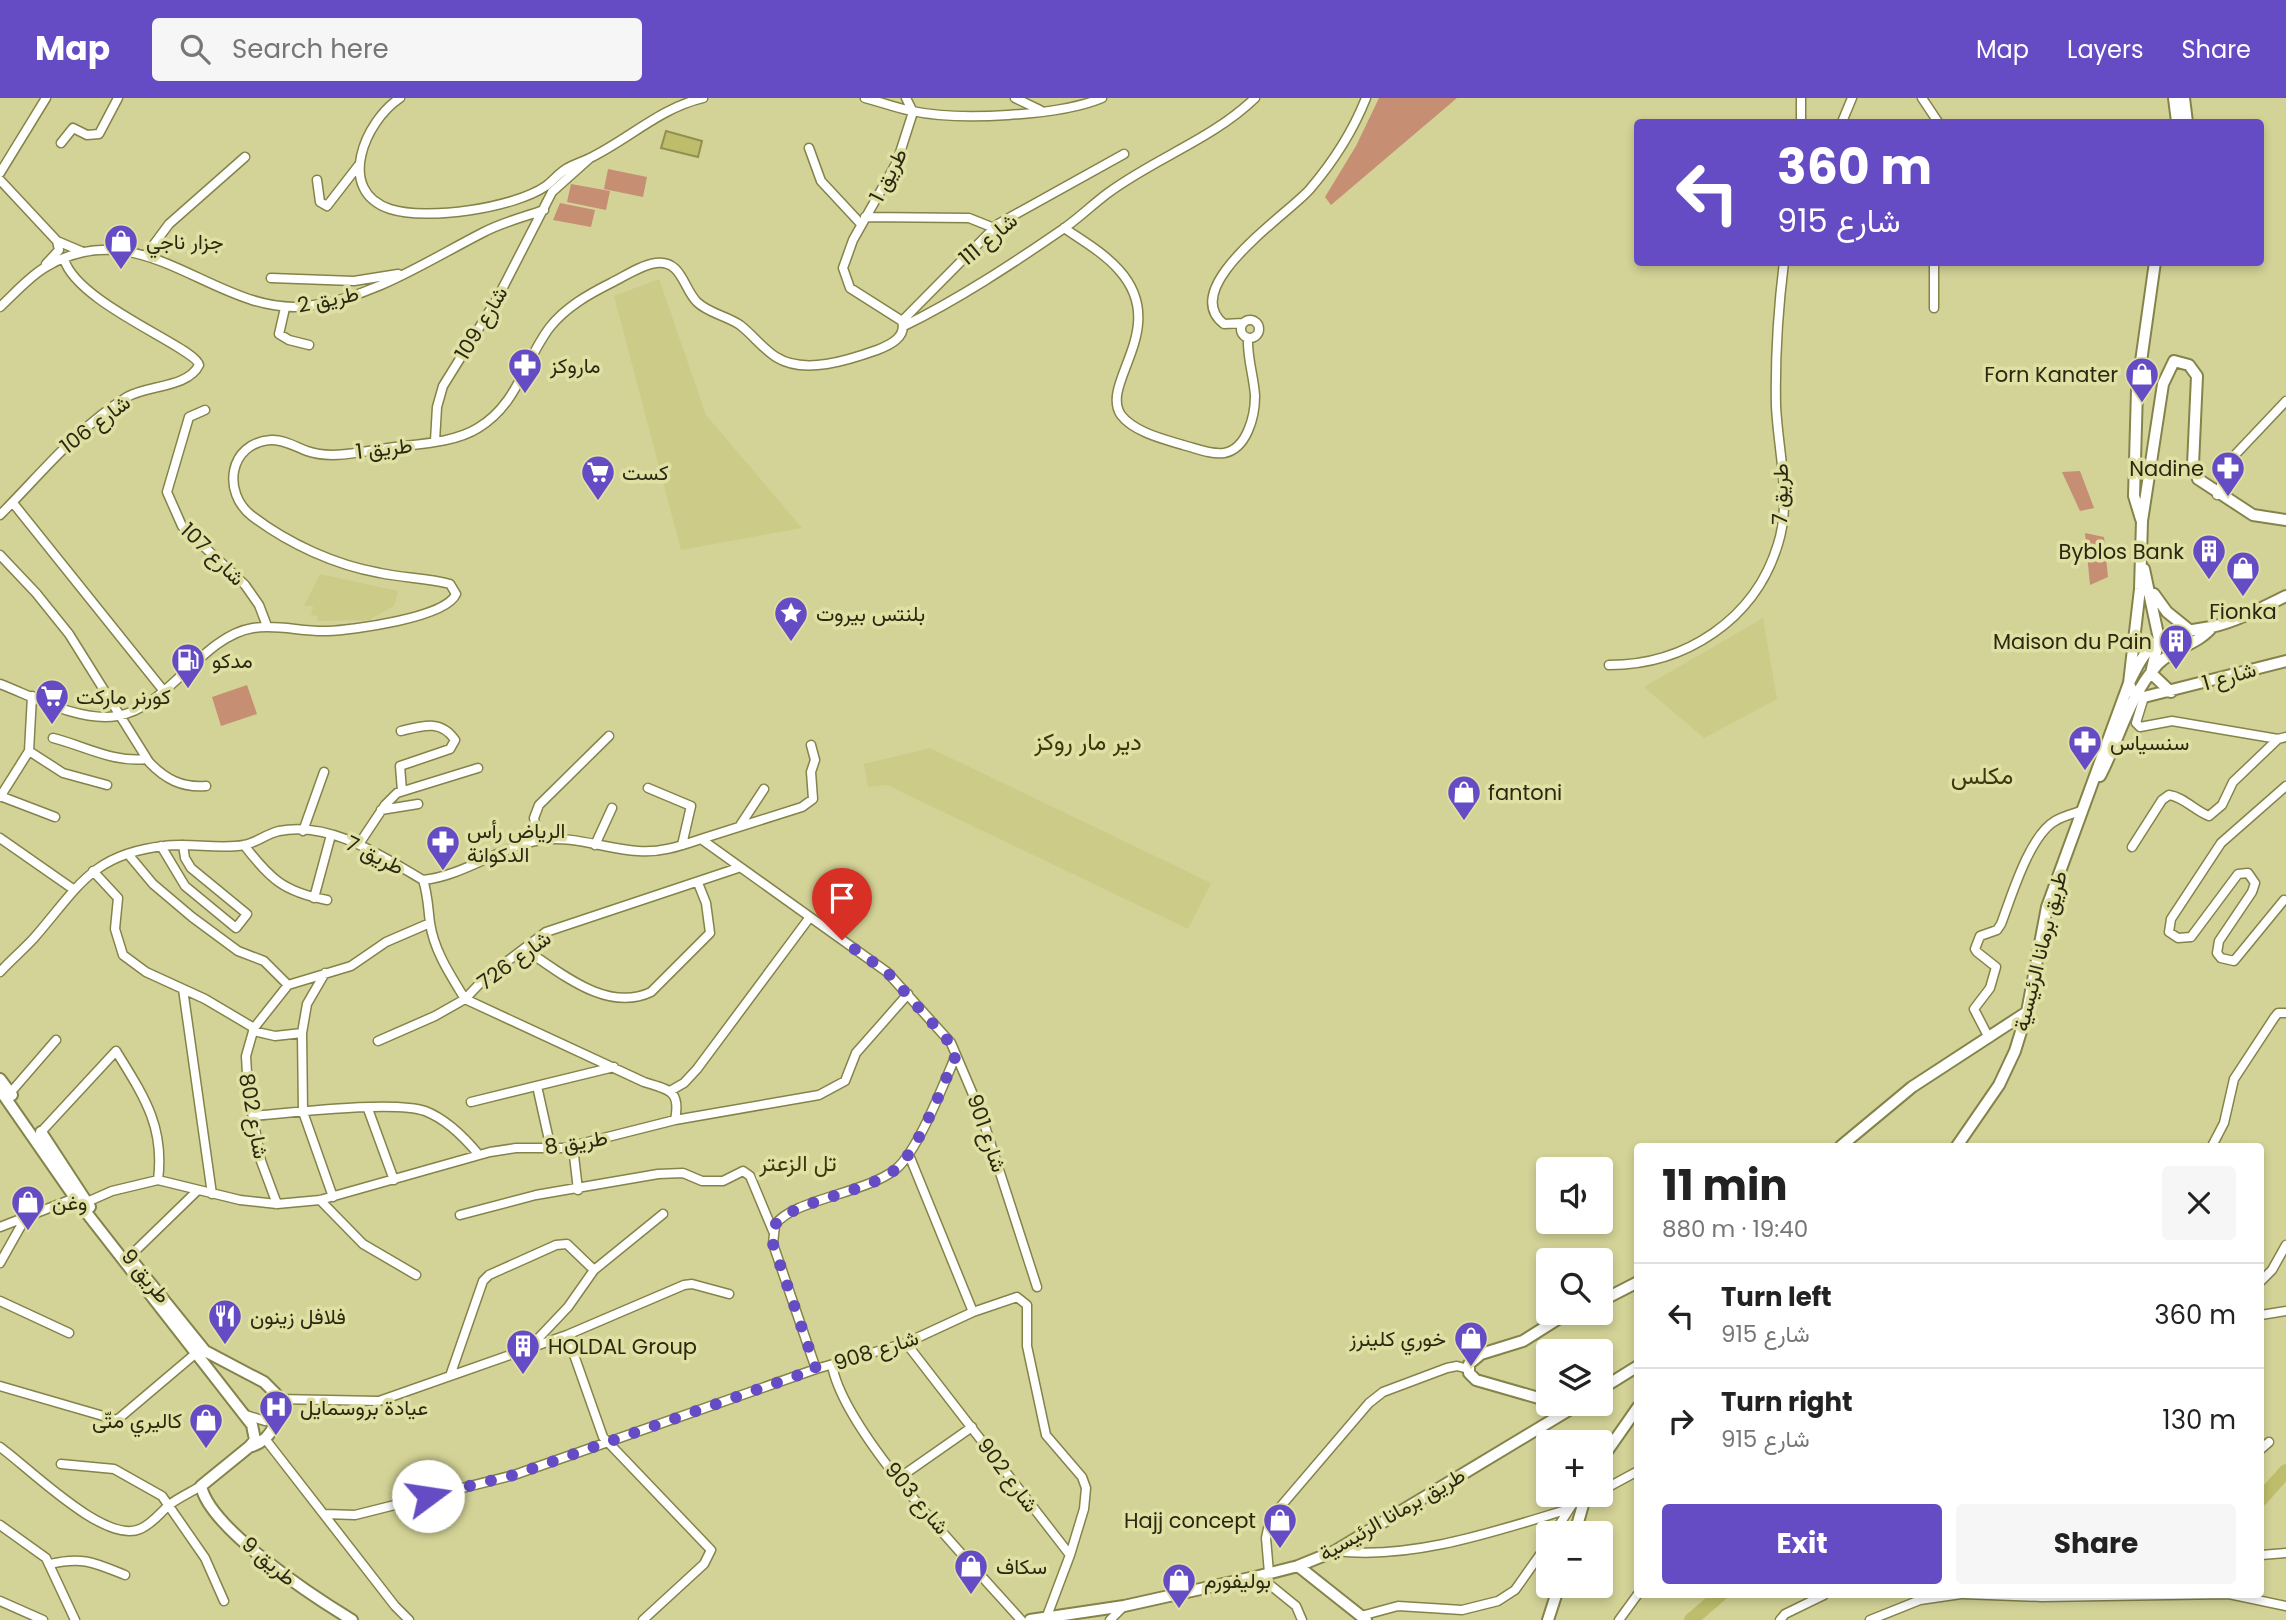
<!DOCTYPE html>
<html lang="en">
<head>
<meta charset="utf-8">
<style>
  body { margin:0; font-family:Poppins,Vazirmatn,sans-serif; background:#f6f6f6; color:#222; height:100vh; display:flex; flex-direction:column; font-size:26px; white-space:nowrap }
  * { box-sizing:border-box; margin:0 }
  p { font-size:23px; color:#767676 }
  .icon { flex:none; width:38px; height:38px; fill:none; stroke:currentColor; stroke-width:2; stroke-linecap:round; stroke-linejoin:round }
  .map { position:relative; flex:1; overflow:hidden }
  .sheet { position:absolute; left:1634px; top:1045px; width:630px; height:455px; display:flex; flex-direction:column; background:#fff; border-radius:7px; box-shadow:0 4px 10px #0003 }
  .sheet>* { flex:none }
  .hud { position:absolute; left:1634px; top:21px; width:630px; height:147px; border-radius:7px; box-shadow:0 4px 10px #0003; background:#654cc5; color:#fff; overflow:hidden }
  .controls { position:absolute; left:1536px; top:1059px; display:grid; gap:14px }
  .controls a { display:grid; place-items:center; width:77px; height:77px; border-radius:7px; background:#fff; box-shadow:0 4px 10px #0003; font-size:35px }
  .pin { position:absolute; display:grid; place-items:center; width:60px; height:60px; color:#fff; margin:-72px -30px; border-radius:50% 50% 50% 0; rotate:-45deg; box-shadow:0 0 7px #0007 }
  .pin .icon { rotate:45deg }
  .me { position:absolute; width:77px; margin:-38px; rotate:76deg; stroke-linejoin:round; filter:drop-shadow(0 0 5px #0008) }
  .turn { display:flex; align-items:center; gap:24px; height:147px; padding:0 28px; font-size:32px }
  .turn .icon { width:91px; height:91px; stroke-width:2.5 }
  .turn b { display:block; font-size:49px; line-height:60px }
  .round { display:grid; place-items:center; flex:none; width:74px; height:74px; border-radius:7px; background:#f6f6f6 }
  .overview { display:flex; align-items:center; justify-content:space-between; height:119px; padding:0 28px }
  h1 { font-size:42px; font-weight:700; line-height:52px }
  .primary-button { display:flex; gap:14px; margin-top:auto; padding:14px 28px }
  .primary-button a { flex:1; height:80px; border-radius:7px; background:#654cc5; color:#fff; font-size:28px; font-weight:700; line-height:80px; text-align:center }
  .primary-button a+a { background:#f6f6f6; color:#222 }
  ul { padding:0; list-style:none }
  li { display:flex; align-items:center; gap:21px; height:105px; padding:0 28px; border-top:2px solid #e0e0e0 }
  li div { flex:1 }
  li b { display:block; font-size:26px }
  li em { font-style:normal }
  header { display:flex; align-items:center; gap:42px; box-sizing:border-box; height:98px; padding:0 35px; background:#654cc5; color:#fff }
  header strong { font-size:33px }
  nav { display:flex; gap:38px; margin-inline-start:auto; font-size:24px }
  .search { width:490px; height:63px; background:#f6f6f6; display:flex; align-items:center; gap:18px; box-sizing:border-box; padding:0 24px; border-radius:7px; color:#767676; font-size:26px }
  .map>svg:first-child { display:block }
  .built { fill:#cc8 }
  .green { fill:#c68e72 }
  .water { fill:#bebd6b; stroke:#919050; stroke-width:2 }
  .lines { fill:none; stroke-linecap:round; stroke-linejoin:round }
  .river { stroke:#bebd6b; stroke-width:14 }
  .street-casing { stroke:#84834a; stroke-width:11 }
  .secondary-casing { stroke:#84834a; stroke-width:14 }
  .street { stroke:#fff; stroke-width:8 }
  .secondary { stroke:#fff; stroke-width:10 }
  .route { stroke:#654cc5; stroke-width:12; stroke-dasharray:0 21.6 }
  .labels { text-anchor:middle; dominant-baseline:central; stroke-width:7; stroke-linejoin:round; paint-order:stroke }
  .street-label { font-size:21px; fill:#292810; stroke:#e0e0a4 }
  .poi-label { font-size:21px; fill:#292810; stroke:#e0e0a4; text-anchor:start }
  .neighbourhood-label { font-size:23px; fill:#3a380c; stroke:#e0e0a4 }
  .quarter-label { font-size:24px; fill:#3a380c; stroke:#e0e0a4 }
</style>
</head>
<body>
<header>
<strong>Map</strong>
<div class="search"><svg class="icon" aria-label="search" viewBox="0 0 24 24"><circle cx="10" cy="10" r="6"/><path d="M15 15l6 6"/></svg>Search here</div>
<nav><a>Map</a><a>Layers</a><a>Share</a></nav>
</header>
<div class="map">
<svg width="2286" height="1522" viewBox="0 0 2286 1522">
  <rect width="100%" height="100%" fill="#d3d397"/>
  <path class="built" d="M659,181L706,317L802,430L681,452L614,198Z
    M320,476L398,493L394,508L369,522L317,523V518L311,517L313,508H304Z
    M1763,520L1777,601L1704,640L1644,589Z
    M930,650L1211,785L1188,831L887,687L868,689L864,666Z"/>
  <path class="green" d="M1379,0H1457L1331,107L1325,99L1356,48Z
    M608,71L647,79L643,99L604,91Z
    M571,86L610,93L606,112L567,104Z
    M560,105L595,112L591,129L553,122Z
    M2080,373L2094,410L2080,413L2062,374Z
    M2085,435L2104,439L2108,479L2090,487Z
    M247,587L257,616L221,628L212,599Z"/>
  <path class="water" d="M666,33L702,43L698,59L661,50Z"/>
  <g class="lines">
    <path class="river" d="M2261,1401L2286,1373
      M1691,1522L1721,1496"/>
    <g class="street-casing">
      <path id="street" d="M400,0C365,23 335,93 390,111C427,123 514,110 546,88C553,83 558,76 566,71C574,66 582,64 590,60C629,41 660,10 703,0
        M865,0C881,4 896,10 912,13C958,23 1059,18 1102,0
        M906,0L913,14
        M1015,0L1040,12
        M1922,0L1938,24
        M1801,24V0
        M1842,24L1852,0
        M61,45L73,30L87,37L99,36L118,0
        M809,50L821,83L861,126
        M0,75L46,0
        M0,82L57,143L83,154
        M317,82L320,104L327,108L358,68
        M865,119L969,120L994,130
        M1064,130C1083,143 1104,155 1119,172C1171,230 1099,285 1121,317C1134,334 1163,341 1183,347C1195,350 1211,357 1224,355C1247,351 1255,318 1255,298C1254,279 1247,260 1248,240
        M146,157L169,126L245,59
        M46,166L59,152L57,143
        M271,180L354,183L398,176
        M0,209C14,196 28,180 44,170C143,109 216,220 308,208C373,200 427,163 484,134C503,124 524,119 544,112
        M285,210L279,236L289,242L309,247
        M1934,210V164
        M1241 231a9 9 0 1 1 18 0a9 9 0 1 1-18 0Z
        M902,223L998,126L1124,56
        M1243,225L1224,226C1176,189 1291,114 1310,91C1333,64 1353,33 1366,0
        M904,228C959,201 1012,166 1063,131C1079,120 1093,106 1108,95C1157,59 1211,42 1255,0
        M205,312L189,319L167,394L182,428L245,487L259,507L267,528
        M435,343L437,309L443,288L497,201L552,94L590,60
        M2217,397L2233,359L2286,303
        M13,405L163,592
        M0,417C41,376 76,331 127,299C147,287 188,290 199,267C197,250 77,206 64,161
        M0,457L36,495L69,536L149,664C165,681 182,690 206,688
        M1609,567C1685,567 1755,522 1778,446C1792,402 1778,353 1776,308C1775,260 1778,212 1784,164
        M0,586C34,599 79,624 117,618C168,610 202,538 253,530C278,526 302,534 327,533C352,532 446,520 456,496L450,486C428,480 403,480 380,475C335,467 289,446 252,418C222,395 228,345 271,342C283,341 296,349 307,353C332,362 363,353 388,350C417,346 454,345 478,330C518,306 524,263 550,229C566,209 589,196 611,185C625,178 641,167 656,165C682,162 683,190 697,204C708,215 727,218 740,227C753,237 763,251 776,259C804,277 849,262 877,252C890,247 907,239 902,223L850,190L843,170L853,142L897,64L913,14
        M2144,599L2136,625L2140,629L2172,623L2278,641L2286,639
        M401,633C422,628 441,621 455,642L450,651L400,668L402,693
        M53,640C85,648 113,665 147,661
        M29,653L63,675L107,687
        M648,690L691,708L682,747
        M0,698L55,719
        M0,699L29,653L32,598
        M381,712L418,706
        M741,726L764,691
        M303,733L324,674
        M0,740L73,791
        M701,741L802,709L813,701L811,674L815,662L811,647
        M538,742L534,720L539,707L609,638
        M359,746L385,707L397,695L478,670
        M244,747C270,781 284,794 327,802
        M595,747L612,710
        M161,748L185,788L236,830L247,816L191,770L185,760L183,747
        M2132,749L2162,702L2169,697C2184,699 2195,713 2209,718L2222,707L2233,684L2278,641
        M128,756L153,786L192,819L238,853L264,863L288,887
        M93,773L118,800L115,831L123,857L146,874L205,901L254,930
        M423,782C428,797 428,810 430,825C434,853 451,878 465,901
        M314,800L331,737
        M2284,802L2234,863L2221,860L2217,855L2219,843L2252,794L2255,785L2248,775L2238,776L2191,839L2178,840L2169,834L2171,821L2221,745L2286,688
        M526,852C561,875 607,915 651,894L710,835L706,805L698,785
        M0,874C11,862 23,852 34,840C77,791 91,756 164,748C189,744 219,752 244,747C256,745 266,736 279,733C330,723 380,757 423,782C464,778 500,748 541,742C573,737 605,751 638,753C660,755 680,748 701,741L887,874L951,945L980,1013L1037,1189
        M325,875L307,906L302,935L303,1014L333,1099
        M183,891L212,1096
        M465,901L644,984C669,992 681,992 675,1022
        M253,933L275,938L302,935
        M1989,940L1974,911L1990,890L1996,869L1977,854L1975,851L1980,838L1997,832L2001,826C2011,800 2029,738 2055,723C2063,718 2072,716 2081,713
        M378,943L435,918L465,901L485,880L546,834L738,770
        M537,988L551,1051
        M670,993L684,985L697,971L810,819
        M11,994L56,942
        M471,1004L614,969
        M368,1011L394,1082
        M253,1018C290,1015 394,1002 425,1013C446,1021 465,1040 479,1057
        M41,1034L116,953C143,997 165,1028 158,1082
        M2212,1048L2224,1025L2234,981L2274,920L2278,915H2286
        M573,1049L578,1092
        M909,1057L973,1214
        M320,1102L363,1146L416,1177
        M87,1104L112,1093L158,1082L240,1102L277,1106L320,1102L490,1054L516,1050H564L675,1022L819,997L845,983L856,955L908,896
        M277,1106L261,1063L248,993L246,958L254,930L288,887L351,868L386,844L430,825
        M460,1117L536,1097L658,1076L683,1075L702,1083H723L743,1073L750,1078L773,1133
        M0,1129L75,1100
        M129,1159L198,1092
        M0,1165L27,1117
        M2261,1183L2272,1172L2286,1147
        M0,1203L69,1235
        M2261,1217L2286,1213
        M567,1237L603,1339L711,1452L704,1466L643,1522
        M906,1245L1070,1457L1047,1518
        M531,1248L568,1209L594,1172L663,1116
        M832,1267C844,1336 972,1466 1021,1522
        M816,1271L773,1146L775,1127C791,1102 867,1095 896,1071C918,1053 944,985 956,957
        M450,1278L483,1183L489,1177L556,1147L567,1146L594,1172
        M0,1288L117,1322L195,1256
        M246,1317L265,1323L277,1301L379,1303L567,1237L684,1187L692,1186L729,1196
        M266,1342L395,1508L409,1522
        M0,1349C27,1368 105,1447 140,1431C152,1426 159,1416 169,1407C178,1400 191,1394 201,1388
        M2261,1351L2269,1344
        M61,1366L114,1371L162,1398L205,1460L224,1503
        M899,1380L972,1329
        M1601,1393L1638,1373
        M325,1416L355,1417L514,1377L816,1271L906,1245L973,1214L1017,1199L1027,1207V1248L1046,1337L1082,1379L1086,1390L1084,1411L1070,1457
        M0,1427L46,1460L75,1522
        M1554,1435L1579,1396
        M1336,1453C1413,1462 1496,1433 1569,1411
        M2261,1457L2286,1455
        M50,1466C83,1458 95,1465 125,1477
        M1269,1475L1266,1440L1270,1421L1369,1305L1383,1294L1447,1270L1457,1268L1468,1271
        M1259,1478L1296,1508L1302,1522
        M1963,1496L2042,1499L2229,1496L2286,1508
        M0,1503L43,1522
        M1361,1518L1398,1508L1462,1512L1498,1503L1515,1492L1549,1444
        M1110,1522L1124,1508
        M1619,1522L1638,1496
        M1780,1522L1785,1516L1824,1497
        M1870,1522L1920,1502L1961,1496"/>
    </g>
    <g class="secondary-casing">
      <path id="secondary" d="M2174,0L2177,24
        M2184,0L2187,24
        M2141,421L2134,398L2137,292L2155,164
        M2144,471L2159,541L2151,575L2171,594
        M2154,496L2167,514L2188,531
        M2286,498C2264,509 2235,524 2211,529C2162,537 2152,536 2129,585L2132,594L2144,599L2286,563
        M2100,678C2120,640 2128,599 2158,566C2173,550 2199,546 2212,529
        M0,981L12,997
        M0,992L75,1100L252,1327L255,1342L249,1349L201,1388C210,1431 314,1499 352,1522
        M41,1034L90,1109
        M1841,1048L1912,989L2027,914
        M1957,1048L1999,987L2015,953L2027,914L2047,809L2129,585L2140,491L2142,423L2163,286L2174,263L2189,267L2197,278L2193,367L2198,381L2253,417L2286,422
        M130,1160L205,1253L264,1284L276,1296C280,1320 274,1342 249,1349
        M1601,1203L1638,1184
        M1601,1291L1638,1268
        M1549,1303L1476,1282L1469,1275V1266L1481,1256L1523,1243L1569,1214
        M1601,1362L1638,1309
        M1575,1435L1586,1396
        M1298,1468L1366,1522
        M1030,1522L1124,1508L1259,1478L1298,1468L1335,1453L1579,1306
        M1548,1522L1559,1488"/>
    </g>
    <use href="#street" class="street"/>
    <use href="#secondary" class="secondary"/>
  </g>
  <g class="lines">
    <path class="route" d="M428,1398L514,1377L816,1271L773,1146L775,1127C790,1103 868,1095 896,1071C918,1053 944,985 956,957L951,946L887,874L842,842"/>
  </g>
  <defs>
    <g id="shop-pin" transform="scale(1.75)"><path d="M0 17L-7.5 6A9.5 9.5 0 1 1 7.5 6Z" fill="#654cc5" stroke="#e0e0a4"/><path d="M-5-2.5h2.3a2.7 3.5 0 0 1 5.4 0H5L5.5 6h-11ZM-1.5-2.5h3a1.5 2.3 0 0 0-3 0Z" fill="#fff"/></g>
    <g id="pharmacy-pin" transform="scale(1.75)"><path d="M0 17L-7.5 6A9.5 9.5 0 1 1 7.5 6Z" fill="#654cc5" stroke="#e0e0a4"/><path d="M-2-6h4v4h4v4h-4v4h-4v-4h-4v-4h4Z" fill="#fff"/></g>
    <g id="supermarket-pin" transform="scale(1.75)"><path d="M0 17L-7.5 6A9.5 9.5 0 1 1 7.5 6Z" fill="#654cc5" stroke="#e0e0a4"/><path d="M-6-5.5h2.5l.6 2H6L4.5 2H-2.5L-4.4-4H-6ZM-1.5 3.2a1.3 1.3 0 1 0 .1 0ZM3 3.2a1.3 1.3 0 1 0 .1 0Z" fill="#fff"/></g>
    <g id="building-pin" transform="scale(1.75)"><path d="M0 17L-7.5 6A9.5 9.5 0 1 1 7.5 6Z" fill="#654cc5" stroke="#e0e0a4"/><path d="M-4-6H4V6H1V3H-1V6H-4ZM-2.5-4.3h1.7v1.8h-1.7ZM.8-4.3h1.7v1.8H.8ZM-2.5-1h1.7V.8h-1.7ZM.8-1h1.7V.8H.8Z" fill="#fff"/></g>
    <g id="sight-pin" transform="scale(1.75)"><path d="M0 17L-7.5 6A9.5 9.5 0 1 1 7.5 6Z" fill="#654cc5" stroke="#e0e0a4"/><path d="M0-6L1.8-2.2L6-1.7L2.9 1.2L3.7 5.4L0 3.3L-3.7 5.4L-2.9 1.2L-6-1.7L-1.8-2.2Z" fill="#fff"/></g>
    <g id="fuel-pin" transform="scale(1.75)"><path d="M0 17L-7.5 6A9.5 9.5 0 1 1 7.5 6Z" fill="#654cc5" stroke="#e0e0a4"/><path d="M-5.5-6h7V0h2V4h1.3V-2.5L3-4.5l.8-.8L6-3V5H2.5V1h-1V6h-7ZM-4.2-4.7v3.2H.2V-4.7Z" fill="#fff"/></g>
    <g id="restaurant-pin" transform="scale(1.75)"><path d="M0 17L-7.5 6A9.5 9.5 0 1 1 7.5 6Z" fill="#654cc5" stroke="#e0e0a4"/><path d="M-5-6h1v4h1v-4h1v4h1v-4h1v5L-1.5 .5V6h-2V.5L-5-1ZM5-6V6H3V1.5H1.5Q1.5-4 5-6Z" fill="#fff"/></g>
    <g id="hospital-pin" transform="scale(1.75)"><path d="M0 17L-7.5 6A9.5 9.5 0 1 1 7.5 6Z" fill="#654cc5" stroke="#e0e0a4"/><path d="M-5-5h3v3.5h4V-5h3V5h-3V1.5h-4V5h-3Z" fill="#fff"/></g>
  </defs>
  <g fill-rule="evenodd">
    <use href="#shop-pin" x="121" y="143"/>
    <use href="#pharmacy-pin" x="525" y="267"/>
    <use href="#shop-pin" x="2142" y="276"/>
    <use href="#pharmacy-pin" x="2228" y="370"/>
    <use href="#supermarket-pin" x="598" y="374"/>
    <use href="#building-pin" x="2209" y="453"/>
    <use href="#shop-pin" x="2243" y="470"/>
    <use href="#sight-pin" x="791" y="515"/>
    <use href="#building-pin" x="2176" y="543"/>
    <use href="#fuel-pin" x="188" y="562"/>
    <use href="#supermarket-pin" x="52" y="598"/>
    <use href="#pharmacy-pin" x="2085" y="644"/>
    <use href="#shop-pin" x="1464" y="694"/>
    <use href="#pharmacy-pin" x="443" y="744"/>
    <use href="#shop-pin" x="28" y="1104"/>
    <use href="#restaurant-pin" x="225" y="1218"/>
    <use href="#shop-pin" x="1471" y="1240"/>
    <use href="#building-pin" x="523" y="1248"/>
    <use href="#hospital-pin" x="276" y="1309"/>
    <use href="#shop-pin" x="206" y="1322"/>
    <use href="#shop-pin" x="1280" y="1422"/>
    <use href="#shop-pin" x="971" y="1468"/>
    <use href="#shop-pin" x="1179" y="1482"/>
  </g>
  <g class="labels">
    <g class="street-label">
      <text transform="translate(888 77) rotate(-63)">طريق 1</text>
      <text transform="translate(988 141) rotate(-40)">شارع 111</text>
      <text transform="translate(328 201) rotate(-12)">طريق 2</text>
      <text transform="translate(481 225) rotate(-59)">شارع 109</text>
      <text transform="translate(95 326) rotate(-37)">شارع 106</text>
      <text transform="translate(384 350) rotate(-7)">طريق 1</text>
      <text transform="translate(1780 396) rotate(-89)">طريق 7</text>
      <text transform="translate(213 456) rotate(44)">شارع 107</text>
      <text transform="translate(2229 578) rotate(-16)">شارع 1</text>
      <text transform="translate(375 757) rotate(26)">7 طريق</text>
      <text transform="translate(2040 853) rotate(-76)">طريق برمانا الرئيسية</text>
      <text transform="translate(514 862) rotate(-36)">شارع 726</text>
      <text transform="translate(254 1018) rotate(80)">شارع 802</text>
      <text transform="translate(987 1035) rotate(71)">شارع 901</text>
      <text transform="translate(576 1044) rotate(-9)">طريق 8</text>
      <text transform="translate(146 1178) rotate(50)">9 طريق</text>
      <text transform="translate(876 1252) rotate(-18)">شارع 908</text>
      <text transform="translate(1008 1377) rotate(53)">شارع 902</text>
      <text transform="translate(917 1400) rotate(50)">شارع 903</text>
      <text transform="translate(1392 1416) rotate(-30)">طريق برمانا الرئيسية</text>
      <text transform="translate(269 1463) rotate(40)">طريق 9</text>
    </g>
    <g class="poi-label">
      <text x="146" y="143">جزار ناجي</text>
      <text x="550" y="267">ماروكز</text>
      <text x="2118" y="276" text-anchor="end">Forn Kanater</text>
      <text x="2204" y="370" text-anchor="end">Nadine</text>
      <text x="622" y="374">كست</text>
      <text x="2184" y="453" text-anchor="end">Byblos Bank</text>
      <text x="2243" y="513" text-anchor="middle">Fionka</text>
      <text x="816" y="515">بلنتس بيروت</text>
      <text x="2152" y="543" text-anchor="end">Maison du Pain</text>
      <text x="212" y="562">مدكو</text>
      <text x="76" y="598">كورنر ماركت</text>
      <text x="2110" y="644">سنسياس</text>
      <text x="1488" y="694">fantoni</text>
      <text x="467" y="732">الرياض رأس<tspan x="467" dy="24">الدكوانة</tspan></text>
      <text x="52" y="1104">وغن</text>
      <text x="250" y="1218">فلافل زينون</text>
      <text x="1446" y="1240" text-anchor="end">خوري كلينرز</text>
      <text x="548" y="1248">HOLDAL Group</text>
      <text x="300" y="1309">عيادة بروسمايل</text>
      <text x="182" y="1322" text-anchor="end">كاليري متّى</text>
      <text x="1256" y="1422" text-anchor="end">Hajj concept</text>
      <text x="996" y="1468">سكاف</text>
      <text x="1204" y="1482">بوليفورم</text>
    </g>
    <g class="neighbourhood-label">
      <text x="798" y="1065">تل الزعتر</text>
    </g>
    <g class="quarter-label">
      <text x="1088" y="643">دير مار روكز</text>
      <text x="1982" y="677">مكلس</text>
    </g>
  </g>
</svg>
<div class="controls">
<a><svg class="icon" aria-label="sound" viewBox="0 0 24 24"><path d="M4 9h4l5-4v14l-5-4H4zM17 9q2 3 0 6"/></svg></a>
<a><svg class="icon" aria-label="search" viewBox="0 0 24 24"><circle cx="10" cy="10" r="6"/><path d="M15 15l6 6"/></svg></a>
<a><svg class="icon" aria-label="layers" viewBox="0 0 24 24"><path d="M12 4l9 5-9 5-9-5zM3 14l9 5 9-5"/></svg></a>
<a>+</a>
<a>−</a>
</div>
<div class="pin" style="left:842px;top:842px;background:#d93025"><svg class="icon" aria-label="arrive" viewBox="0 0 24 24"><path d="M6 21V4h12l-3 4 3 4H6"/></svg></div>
<svg class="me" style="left:428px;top:1398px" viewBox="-20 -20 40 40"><circle r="19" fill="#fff"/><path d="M0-13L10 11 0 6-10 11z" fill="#654cc5"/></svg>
<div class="hud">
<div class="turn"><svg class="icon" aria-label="left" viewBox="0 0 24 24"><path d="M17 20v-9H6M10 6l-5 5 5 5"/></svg><div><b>360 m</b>شارع 915</div></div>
</div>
<section class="sheet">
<div class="overview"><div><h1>11 min</h1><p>880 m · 19:40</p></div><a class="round"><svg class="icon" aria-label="close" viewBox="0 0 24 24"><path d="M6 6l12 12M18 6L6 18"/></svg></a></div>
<ul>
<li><svg class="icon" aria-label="left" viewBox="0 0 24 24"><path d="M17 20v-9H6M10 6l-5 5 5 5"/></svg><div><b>Turn left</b><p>شارع 915</p></div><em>360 m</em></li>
<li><svg class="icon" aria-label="right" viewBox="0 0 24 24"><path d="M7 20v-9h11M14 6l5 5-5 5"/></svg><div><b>Turn right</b><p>شارع 915</p></div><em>130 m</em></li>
</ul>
<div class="primary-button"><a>Exit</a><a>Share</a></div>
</section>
</div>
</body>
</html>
